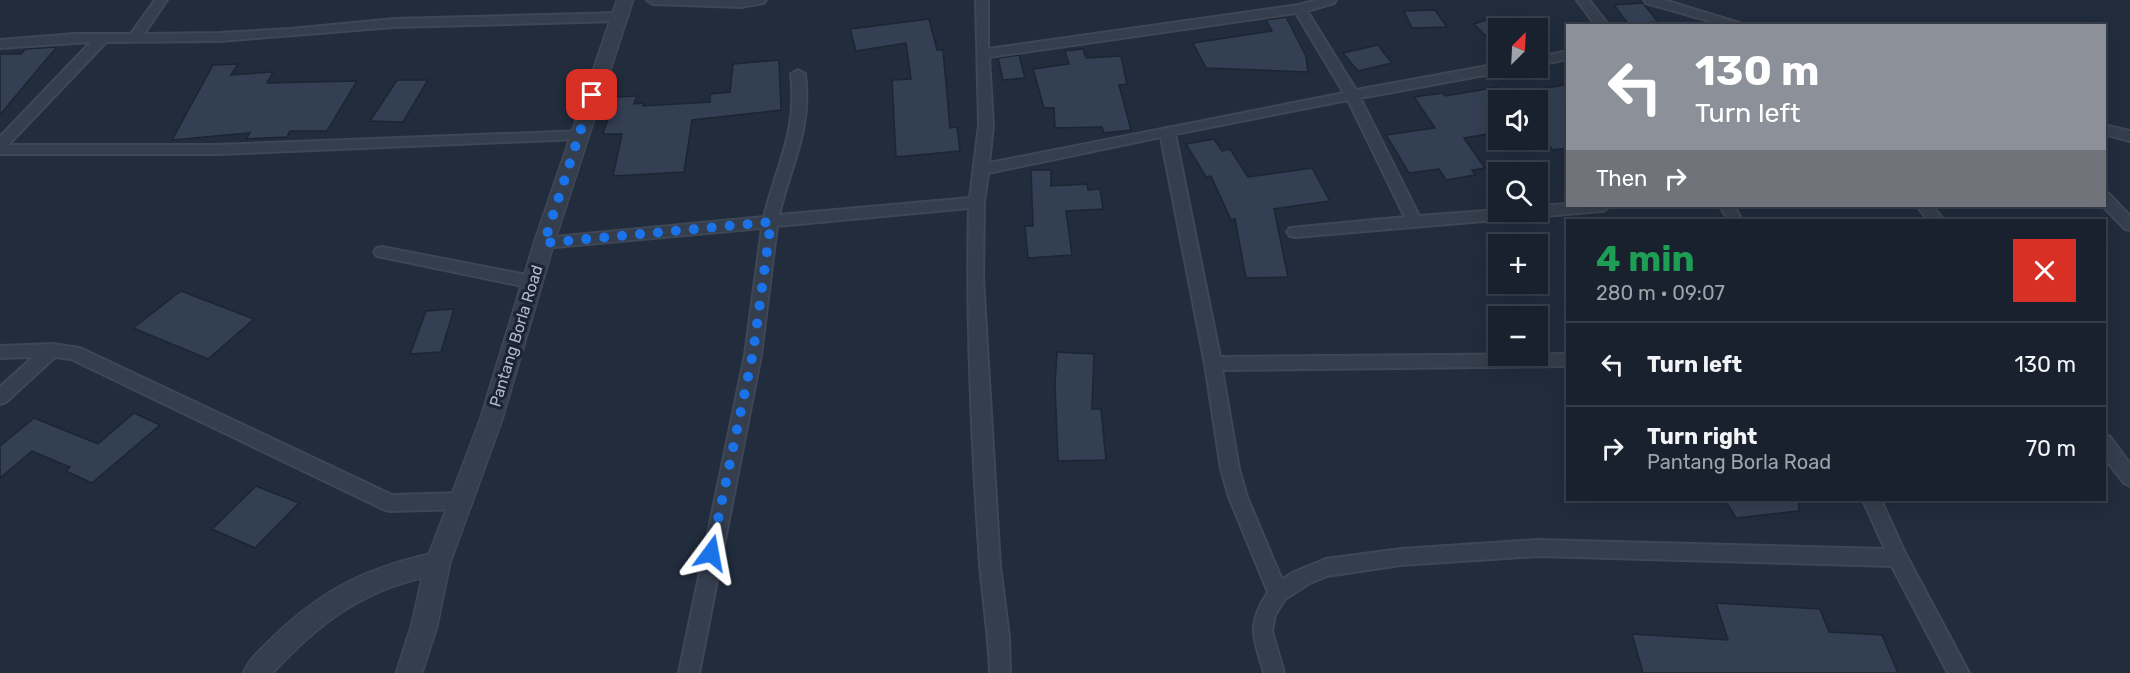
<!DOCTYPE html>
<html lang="en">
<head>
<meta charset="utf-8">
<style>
  body { margin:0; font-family:Rubik,sans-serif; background:#222936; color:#f1f3f6; height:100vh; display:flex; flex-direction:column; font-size:22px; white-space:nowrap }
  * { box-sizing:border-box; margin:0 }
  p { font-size:20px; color:#9fa3aa }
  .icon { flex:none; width:33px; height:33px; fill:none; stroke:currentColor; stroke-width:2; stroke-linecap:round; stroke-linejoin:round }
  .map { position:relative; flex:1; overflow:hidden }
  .details { position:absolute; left:1566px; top:219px; width:540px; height:282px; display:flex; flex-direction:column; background:#19212e; border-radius:0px; box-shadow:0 6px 24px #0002,0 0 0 2px #373e4a }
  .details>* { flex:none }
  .banner { position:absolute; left:1566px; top:24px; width:540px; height:183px; border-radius:0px; box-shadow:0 6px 24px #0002,0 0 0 2px #373e4a; background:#8c9099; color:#fff; overflow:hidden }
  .needle { width:39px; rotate:24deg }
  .fabs { position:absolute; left:1488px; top:18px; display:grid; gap:12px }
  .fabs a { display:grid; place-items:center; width:60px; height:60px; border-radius:0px; background:#19212e; box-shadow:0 6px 24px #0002,0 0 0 2px #373e4a; font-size:30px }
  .pin { position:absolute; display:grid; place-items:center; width:51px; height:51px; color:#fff; margin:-26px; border-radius:12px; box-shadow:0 3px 9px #0006 }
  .me { position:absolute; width:66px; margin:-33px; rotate:13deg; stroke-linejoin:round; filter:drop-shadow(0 0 4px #0008) }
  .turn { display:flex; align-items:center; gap:21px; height:126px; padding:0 30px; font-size:27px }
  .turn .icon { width:78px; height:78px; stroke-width:2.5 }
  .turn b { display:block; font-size:42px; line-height:51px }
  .then { display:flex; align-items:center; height:57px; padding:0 30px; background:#0003; gap:12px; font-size:22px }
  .round { display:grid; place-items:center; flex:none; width:63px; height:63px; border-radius:0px; background:#222936 }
  .head { display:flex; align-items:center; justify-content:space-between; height:102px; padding:0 30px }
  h1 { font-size:36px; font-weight:700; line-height:45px; color:#1e9e55 }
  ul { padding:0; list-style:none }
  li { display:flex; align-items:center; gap:18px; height:84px; padding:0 30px; border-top:2px solid #373e4a }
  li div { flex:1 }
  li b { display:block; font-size:22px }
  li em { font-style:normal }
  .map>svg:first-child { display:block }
  .building { fill:#333f53; stroke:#1d2534; stroke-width:1.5 }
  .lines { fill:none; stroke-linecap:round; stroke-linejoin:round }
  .minor-casing { stroke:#3f4756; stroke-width:4 }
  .tertiary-casing { stroke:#3f4756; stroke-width:3 }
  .minor { fill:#353e4d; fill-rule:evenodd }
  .tertiary { fill:#353e4d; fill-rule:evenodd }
  .route { stroke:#1a73e8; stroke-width:10; stroke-dasharray:0 18 }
  .labels { text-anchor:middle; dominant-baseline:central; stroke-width:6; stroke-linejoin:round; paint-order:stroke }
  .street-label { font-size:16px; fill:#b1b9c8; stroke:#1b2332 }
</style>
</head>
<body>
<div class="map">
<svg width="2130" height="673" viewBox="0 0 2130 673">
  <rect width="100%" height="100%" fill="#212c3d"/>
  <path class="building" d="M1643,3L1658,22L1628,24L1614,5Z
    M1435,10L1447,27L1412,28L1404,11Z
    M1498,16V48L1474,24Z
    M1286,17L1306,56L1308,72L1206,68L1193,43L1272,31L1266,20Z
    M929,19L937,50H943L950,128L957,127L960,151L896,157L892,80L911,79L906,43L856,51L850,29Z
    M1378,45L1392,63L1358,71L1343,53Z
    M57,47L44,62L0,115V54H21L25,49Z
    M1083,49L1086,58L1121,56L1127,84L1119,85L1131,130L1104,133L1102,127L1055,128L1054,108H1044L1033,69L1069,64L1065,51Z
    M1019,55L1025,78L1003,80L998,58Z
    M779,60L781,110L692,120L684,172L613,176L622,134H603L615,97L637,96L634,104L644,103L643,106L710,102V94L730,92L733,64Z
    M238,64L231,75L273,72L267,83L357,81L327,131H290L287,137L246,139L250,133L172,140L213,65Z
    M397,80H428L403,122L370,121Z
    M1568,84V148L1553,150L1550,147H1543L1538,141V90Z
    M1498,87V132L1464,138L1485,168L1472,170L1475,175L1446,180L1439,169L1409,173L1386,135L1435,128L1414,97L1443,93L1445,96Z
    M1214,139L1222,151L1230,149L1248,177L1312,168L1330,201L1274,209L1288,277L1246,278L1235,219L1231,220L1211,176L1206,177L1186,144Z
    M1031,170H1051V186L1087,184L1088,190L1100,189L1103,209L1066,211L1072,255L1028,258L1025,226H1033Z
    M181,291L254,319L208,359L133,328Z
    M454,309L441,352L410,354L426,311Z
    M1057,352L1094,354L1092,409H1101L1106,460L1058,461L1055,385Z
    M134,413L160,425L92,483L66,471L70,467L32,451L0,478V446L34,418L98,444Z
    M256,486L299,503L255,548L212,529Z
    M1725,500H1799V511L1736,518Z
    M1716,603L1820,609L1829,632L1882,635L1898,673H1643L1632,634L1728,640Z"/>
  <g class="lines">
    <g class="minor-casing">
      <path id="minor" d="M155,0H167L144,34L220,33L291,29L394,19L619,13L625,17L619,21L394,27L220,41L106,42L8,145H217L584,131L586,134L584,137L579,139L217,154H0V137L91,42L0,48V40L75,34H131Z
        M647,0H766L764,3L741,7L653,4Z
        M976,0H988V49L1299,5L1317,0H1336L1334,3L1307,11L1356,90L1498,64V68H1508L1501,72L1360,98L1419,216L1498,210V212H1538V206L1568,204V206H1610L1603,211L1295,237L1290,236L1287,232L1290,228L1405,217L1348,100L1175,134L1220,357L1568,354V366L1222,370L1239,469L1247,497L1282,580L1294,572L1326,559L1401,549L1538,540L1885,549L1863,500H1881L1905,553L1969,673H1948L1892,566L1538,556L1401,565L1327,576L1308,584L1285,599L1275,615L1272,631L1284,673H1264C1254,637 1246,626 1268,592L1229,497L1221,469L1205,364L1161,137L988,173L984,202L983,278L1000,566L1009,637L1010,673H990C989,636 983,600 980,564C972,446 966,326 969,208L777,226L761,355L699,673H679L745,355L762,228L544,248L539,247L536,243L539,239L544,238L764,217C777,164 798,131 791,74L798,70L805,74C812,131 791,163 779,215L970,198L979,125ZM1296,13L1344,93L989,163L993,125L989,57Z
        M1577,0H1589L1609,26H1596Z
        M1644,0H1664L1749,26H1727L1646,3Z
        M1568,51V59L1538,65V57Z
        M2104,125L2130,131V141L2104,134Z
        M2104,193L2109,194L2130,216V230L2125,229L2103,206H2104Z
        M1720,206H1734L1742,220H1728Z
        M1917,206H1932L1944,220H1928Z
        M382,247L532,276L538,278L540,282L538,286L532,288L377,256L374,252L377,248Z
        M52,344L80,348L392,495L463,493L470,495L472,501L470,507L463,509L390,511L383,509L71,359L55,357L6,402L0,404V387L33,357L0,358V346Z
        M2104,435L2110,437L2130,464V486L2124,483L2104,457Z"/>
    </g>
    <g class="tertiary-casing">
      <path id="tertiary" d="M617,0H633L554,243L502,420L450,563L437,627L422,673H396L411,627L422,578C360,592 316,626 273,673H243C249,659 261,649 272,638C320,591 364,569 429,554L480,420L534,243Z"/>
    </g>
    <use href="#minor" class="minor"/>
    <use href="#tertiary" class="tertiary"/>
  </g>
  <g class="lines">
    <path class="route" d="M592,95L544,243L771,222L753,353L711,553"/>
  </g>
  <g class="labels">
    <g class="street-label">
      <text transform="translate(516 336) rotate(-73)">Pantang Borla Road</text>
    </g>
  </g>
</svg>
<div class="fabs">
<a><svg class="needle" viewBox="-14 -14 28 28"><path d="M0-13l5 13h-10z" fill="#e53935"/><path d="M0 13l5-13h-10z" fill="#9fa3aa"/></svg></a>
<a><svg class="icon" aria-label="sound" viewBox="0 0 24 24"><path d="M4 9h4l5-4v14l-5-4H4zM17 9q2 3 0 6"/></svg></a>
<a><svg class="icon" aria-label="search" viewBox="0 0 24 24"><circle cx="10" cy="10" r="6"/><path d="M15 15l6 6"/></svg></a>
<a>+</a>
<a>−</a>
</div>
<div class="pin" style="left:592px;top:95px;background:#d93025"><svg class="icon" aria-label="arrive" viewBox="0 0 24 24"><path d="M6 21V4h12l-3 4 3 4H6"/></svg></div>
<svg class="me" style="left:711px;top:553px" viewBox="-20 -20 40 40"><path d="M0-17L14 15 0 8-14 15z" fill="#1a73e8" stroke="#fff" stroke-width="4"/></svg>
<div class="banner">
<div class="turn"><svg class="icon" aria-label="left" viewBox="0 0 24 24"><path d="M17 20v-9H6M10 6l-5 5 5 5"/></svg><div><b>130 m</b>Turn left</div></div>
<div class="then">Then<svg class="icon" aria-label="right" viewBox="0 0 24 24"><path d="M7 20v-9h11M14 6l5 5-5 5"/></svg></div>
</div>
<section class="details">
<div class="head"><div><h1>4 min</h1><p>280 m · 09:07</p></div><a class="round" style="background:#d93025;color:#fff"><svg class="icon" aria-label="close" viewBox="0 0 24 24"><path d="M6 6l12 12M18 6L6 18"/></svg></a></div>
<ul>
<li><svg class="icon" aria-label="left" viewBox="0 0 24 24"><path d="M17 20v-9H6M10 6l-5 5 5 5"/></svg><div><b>Turn left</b></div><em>130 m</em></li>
<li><svg class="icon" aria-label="right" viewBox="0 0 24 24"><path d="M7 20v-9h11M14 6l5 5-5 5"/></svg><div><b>Turn right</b><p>Pantang Borla Road</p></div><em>70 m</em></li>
</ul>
</section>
</div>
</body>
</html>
